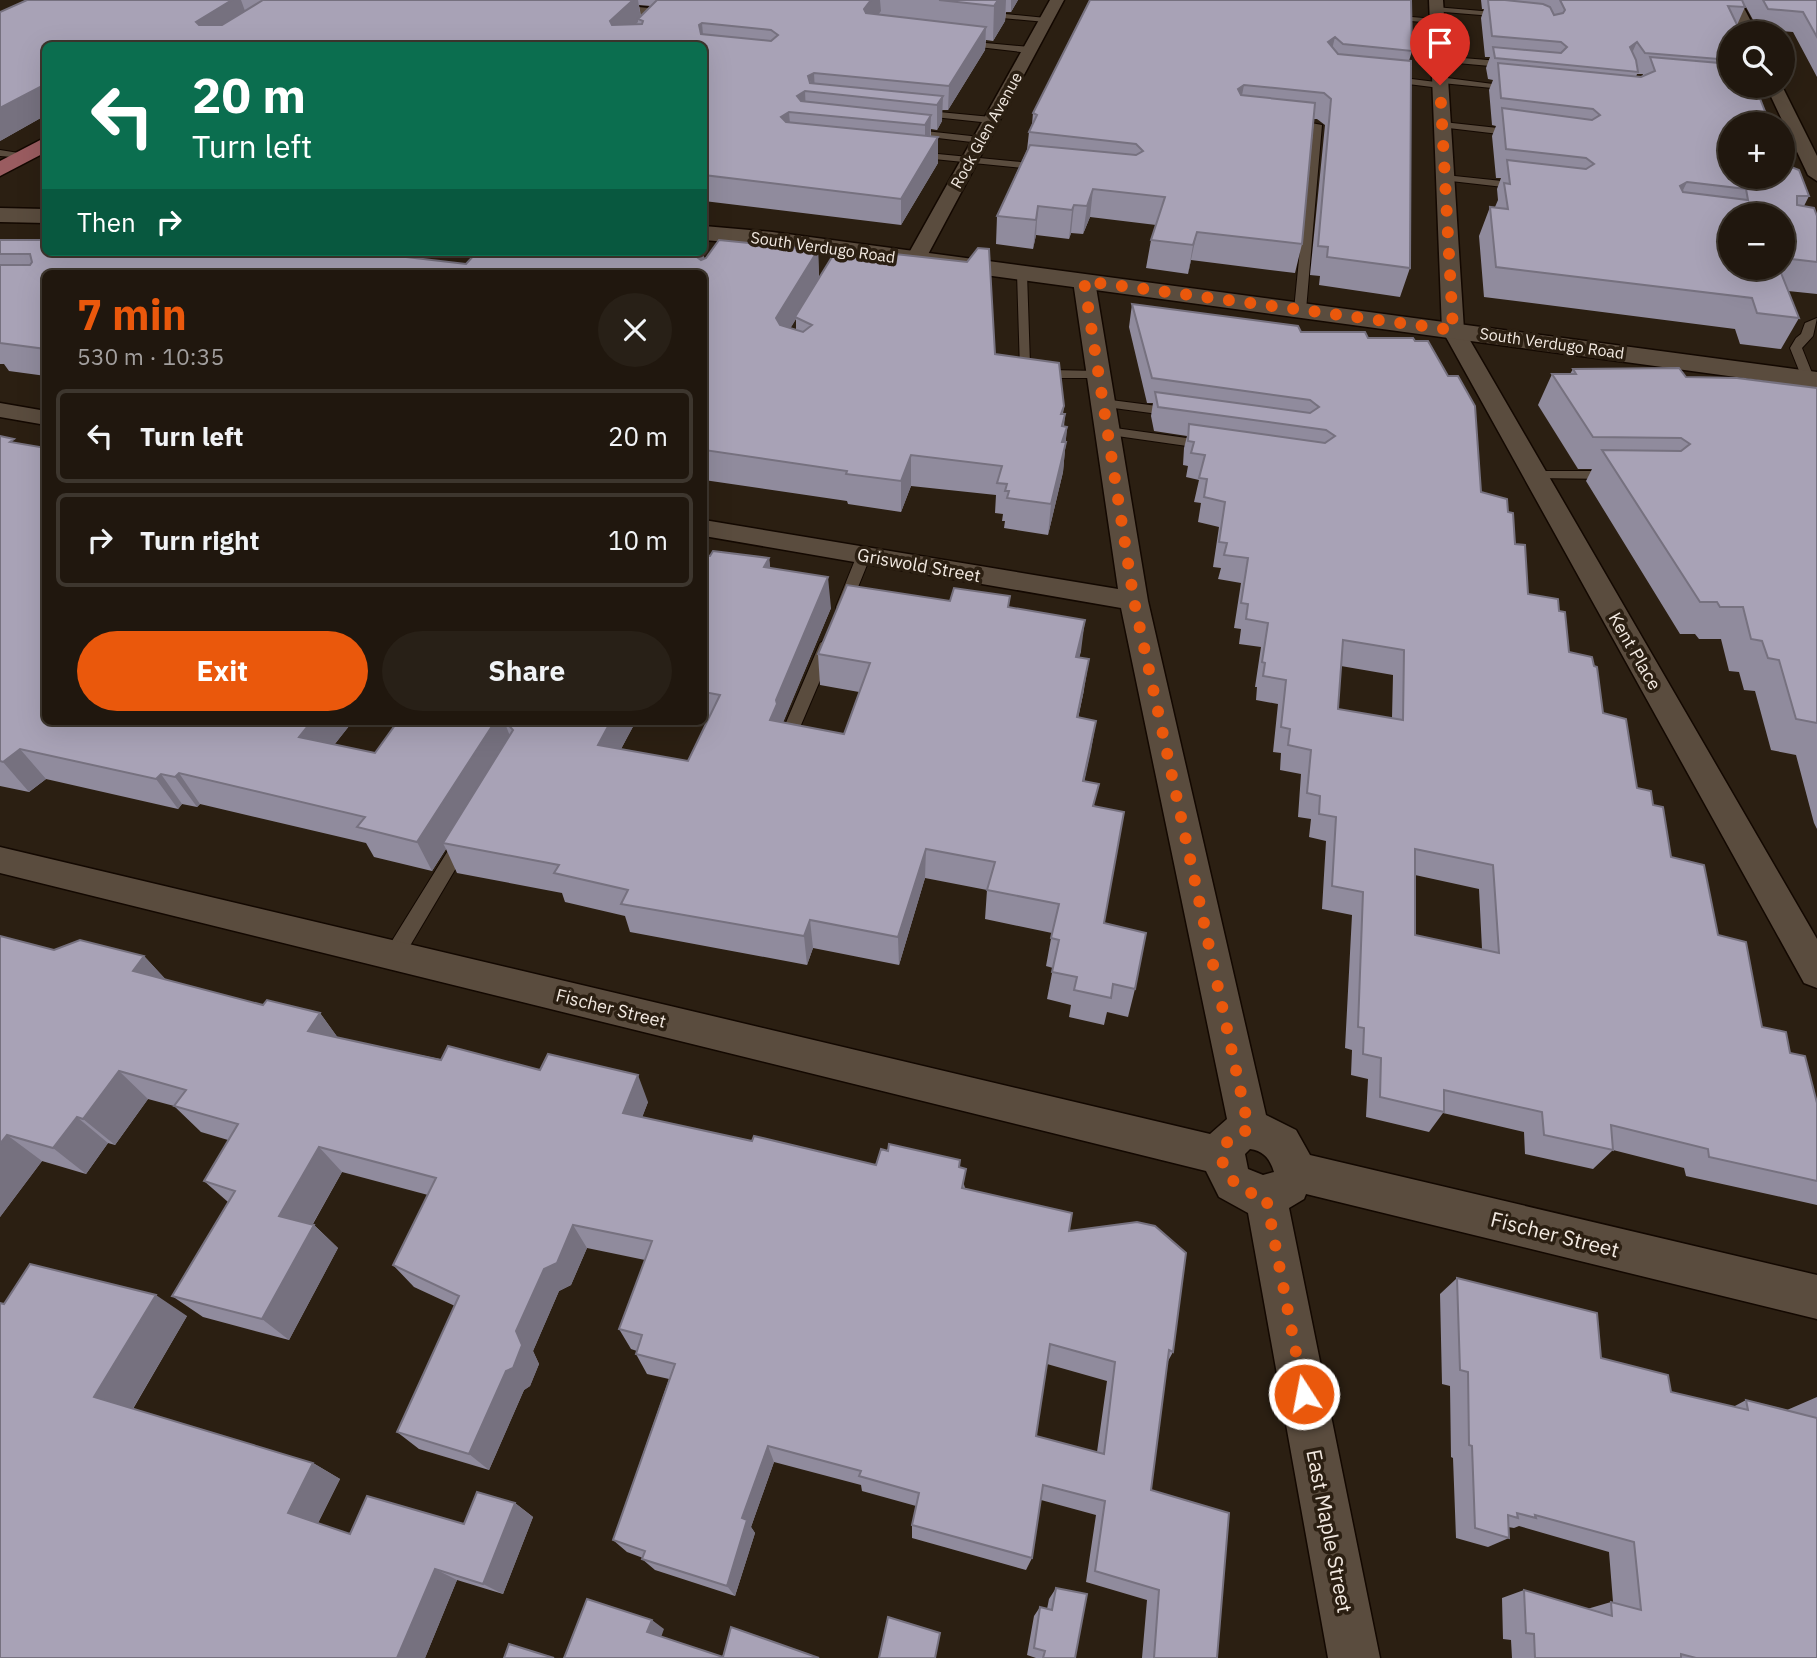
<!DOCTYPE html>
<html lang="en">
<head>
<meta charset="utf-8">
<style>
  body { margin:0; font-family:"IBM Plex Sans",sans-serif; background:#282017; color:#f1f3f6; height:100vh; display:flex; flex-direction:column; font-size:26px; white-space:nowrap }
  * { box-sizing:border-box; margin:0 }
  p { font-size:23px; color:#a29f9e }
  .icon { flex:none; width:38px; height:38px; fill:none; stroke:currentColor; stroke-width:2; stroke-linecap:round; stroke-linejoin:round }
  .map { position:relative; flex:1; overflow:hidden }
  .drawer { position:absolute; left:42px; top:270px; width:665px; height:455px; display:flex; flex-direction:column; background:#20170e; border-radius:10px; box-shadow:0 7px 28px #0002,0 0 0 2px #3d362e }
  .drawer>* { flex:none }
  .hud { position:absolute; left:42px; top:42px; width:665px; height:214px; border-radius:10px; box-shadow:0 7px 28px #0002,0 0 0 2px #3d362e; background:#0b6e4f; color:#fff; overflow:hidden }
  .controls { position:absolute; left:1718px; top:21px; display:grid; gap:14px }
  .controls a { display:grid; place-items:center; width:77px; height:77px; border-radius:50%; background:#20170e; box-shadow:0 7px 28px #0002,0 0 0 2px #3d362e; font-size:35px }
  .pin { position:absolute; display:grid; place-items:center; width:60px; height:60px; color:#fff; margin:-72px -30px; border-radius:50% 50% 50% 0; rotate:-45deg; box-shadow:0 0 7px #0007 }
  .pin .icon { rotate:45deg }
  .me { position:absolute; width:77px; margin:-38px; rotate:349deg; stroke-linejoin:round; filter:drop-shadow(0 0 5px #0008) }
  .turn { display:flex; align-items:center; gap:24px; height:147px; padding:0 35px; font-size:32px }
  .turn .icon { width:91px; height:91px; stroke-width:2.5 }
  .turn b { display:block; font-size:49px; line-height:60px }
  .then { display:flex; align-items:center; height:66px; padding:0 35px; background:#0003; gap:14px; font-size:26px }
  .round { display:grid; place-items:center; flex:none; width:74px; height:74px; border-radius:37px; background:#282017 }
  .summary { display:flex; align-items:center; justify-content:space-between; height:119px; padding:0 35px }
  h1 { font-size:42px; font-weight:700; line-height:52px; color:#ea580c }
  .button { display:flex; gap:14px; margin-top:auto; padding:14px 35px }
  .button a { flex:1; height:80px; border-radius:42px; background:#ea580c; color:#fff; font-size:28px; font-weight:700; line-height:80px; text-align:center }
  .button a+a { background:#282017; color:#f1f3f6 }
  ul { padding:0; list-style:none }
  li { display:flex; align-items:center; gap:21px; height:94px; margin:0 14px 10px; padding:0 21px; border:4px solid #3d362e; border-radius:10px }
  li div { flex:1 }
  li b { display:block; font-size:26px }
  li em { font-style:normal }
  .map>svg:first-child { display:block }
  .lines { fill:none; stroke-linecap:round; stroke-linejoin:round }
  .service-casing { stroke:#130801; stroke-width:2 }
  .minor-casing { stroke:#130801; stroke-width:3 }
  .secondary-casing { stroke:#130801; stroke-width:3 }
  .primary-casing { stroke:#130801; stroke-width:3 }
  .service { fill:#5a4c3e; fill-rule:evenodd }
  .minor { fill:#5a4c3e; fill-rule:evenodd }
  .secondary { fill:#5a4c3e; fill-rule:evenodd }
  .primary { fill:#9a5c60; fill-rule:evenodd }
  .wall { fill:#908b9d; fill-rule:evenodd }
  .shaded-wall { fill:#76717f }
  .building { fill:#a8a2b6; stroke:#76717f; stroke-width:2; fill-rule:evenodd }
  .route { stroke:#ea580c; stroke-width:12; stroke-dasharray:0 21.6 }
  .labels { text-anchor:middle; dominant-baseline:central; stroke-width:7; stroke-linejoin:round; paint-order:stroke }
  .far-street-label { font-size:16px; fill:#f2e9e1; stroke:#2b1f12 }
  .street-label { font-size:18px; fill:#f2e9e1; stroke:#2b1f12 }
  .near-street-label { font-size:21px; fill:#f2e9e1; stroke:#2b1f12 }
</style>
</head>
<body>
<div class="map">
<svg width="1817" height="1658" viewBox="0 0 1817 1658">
  <rect width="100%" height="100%" fill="#2b1f12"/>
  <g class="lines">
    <g class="service-casing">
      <path id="service" d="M1435,7L1505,13L1509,15L1505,17L1432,11Z
        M984,12L1046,18L1050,20L1046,22L981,16Z
        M1387,15L1436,19L1440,21L1436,23L1384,19Z
        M964,41L1030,47L1034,50L1030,53L961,45Z
        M1438,56L1512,62L1516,65L1512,68L1435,61Z
        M1387,76L1436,82L1435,80L1439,77L1516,87L1512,90L1442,83L1444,85L1440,88L1384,81Z
        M1731,86L1777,88L1781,91L1777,94L1735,90Z
        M918,110L991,117L996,120L991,123L915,115V111Z
        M1290,119L1322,125L1306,310L1300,313L1294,310L1312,127L1287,124L1285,122Z
        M1443,122L1516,130L1521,133L1516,136L1440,127V123Z
        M907,129L980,137L985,140L980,143L904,134V130Z
        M0,150L31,155L26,158L0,156Z
        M917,152L1042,164L1047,167L1042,170L914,157L912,155Z
        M1445,175L1521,183L1526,186L1521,189L1442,180V176Z
        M1022,270L1027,273L1030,365L1049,370L1099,371L1105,375L1103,378H1049L1020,370L1017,273Z
        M1817,318L1813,336L1802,348L1814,378L1808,382L1802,378L1790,348L1796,338L1801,334L1805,323Z
        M1103,399L1173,408L1179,412L1173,416L1099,406L1097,403Z
        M1108,427L1208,441L1214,445L1208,449L1103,434V428Z
        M1535,471H1612L1619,475L1612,479L1530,478L1528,475Z
        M864,550L871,555L850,607L848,610H838L836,607L857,555Z
        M828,638L836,643L798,732L790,738L784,736L782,732L820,643Z
        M463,834L469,836L472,841L401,961L394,963L387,961L385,955L387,949L457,836Z"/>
    </g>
    <g class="minor-casing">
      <path id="minor" d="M515,0H566L659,9L667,14L659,19L522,4Z
        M1050,0H1064L925,260L922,264H908L905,260Z
        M1429,0H1443L1464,330L1817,939V988L1804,983L1442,330Z
        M1737,4L1744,8L1757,33H1741L1730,8Z
        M1766,86H1782L1817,156V181L1808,175Z
        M1084,275L1091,277L1095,281L1148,601L1266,1115L1296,1130L1310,1155L1817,1275V1319L1306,1194L1304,1199L1289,1208L1380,1658H1328L1248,1213L1219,1197L1206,1171L0,873V847L1210,1134L1227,1119L1121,608L704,536V520L1118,589L1073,281L1077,277ZM1250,1149C1264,1151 1270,1159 1274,1172L1263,1175L1248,1169L1245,1154Z
        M0,403L46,411V425L0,417Z"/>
    </g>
    <g class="secondary-casing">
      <path id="secondary" d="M0,208L46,209V223L0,222Z
        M704,226L772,232L1817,372V388L772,246L704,240Z"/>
    </g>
    <g class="primary-casing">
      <path id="primary" d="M46,137V152L0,176V161Z"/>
    </g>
    <use href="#service" class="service"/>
    <use href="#minor" class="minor"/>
    <use href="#secondary" class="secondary"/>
    <use href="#primary" class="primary"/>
  </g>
  <path class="wall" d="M27,0H1018L1011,12H1006L1005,21L993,41L986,40L985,50L948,110H942V121L937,130L931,129V137L938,163L901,225L704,201V46H46V115L0,141ZM639,5L651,6L641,16Z
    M1411,0L1412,51L1409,61L1410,268L1400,297L1319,285L1320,276L1310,275L1325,125L1317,119H1314L1302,244L1295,273L1191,260L1188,274L1146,268L1151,240L1156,225L1090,217L1083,234L1071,233L1069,239L1036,235L1033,249L996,244L997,216L1027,150L1029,132L1032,124L1033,113Z
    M1481,0H1817V77L1793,32L1758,29L1746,7L1744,5L1745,7L1737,25L1731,33V86L1809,196L1804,206L1817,216V294L1788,291L1799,318L1781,349L1740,344L1735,329L1484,297L1479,236L1490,207H1495L1498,200L1497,189L1501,178H1496L1492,136L1496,126L1492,125L1489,90L1493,80L1488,79L1486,68L1490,57H1485L1481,18L1484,9H1482ZM1637,74H1643L1642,77H1636ZM1783,215V268H1731Z
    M0,240L46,252H413L415,258L466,264L477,252H703L704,259L818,250L819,277L995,354L1064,406L1063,414H1065L1064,427H1067L1063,472L1048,535L1004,528L1005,521H1002L1003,514L995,513L996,495L911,486L901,512L848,504L847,501L704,480V273H46V376L9,371L4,364H0ZM796,319V330L790,328Z
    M1132,304L1301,332L1368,338L1481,492L1508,512L1528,594L1559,611L1569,652L1594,666L1603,713L1637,788L1653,805L1671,857L1718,935L1762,1027L1790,1053L1817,1103V1205L1686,1176L1684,1168L1613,1150L1593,1169L1525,1154L1524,1132L1443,1113L1429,1132L1366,1117L1368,1079L1351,1075L1352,1050L1345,1048L1352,915L1322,909L1326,841L1309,837L1311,819L1298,817L1301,774L1280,770L1281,753L1273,752L1278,704L1256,700L1257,687H1255L1261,647L1239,644L1241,629L1234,628L1241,583L1218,579L1221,568L1213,567L1219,527L1198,522L1201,503L1194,502L1199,480L1186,477L1188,466L1183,465L1184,448L1187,436L1154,431L1151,416L1153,403H1147L1129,327ZM1341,666L1393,675L1392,718L1338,709ZM1415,875L1479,889L1482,949L1415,935Z
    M1573,369L1817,388V829L1814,823L1796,755L1771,750L1755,691L1744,690L1739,672L1729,671L1721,639H1699L1695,634H1680L1586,481L1592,469H1578L1538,405L1552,374H1570Z
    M0,436L46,721H353L334,745L375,753L398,721H636L621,749L688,761L707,722L700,721H704V555L769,558L770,568L831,608L783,722L844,734L859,692L820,685L818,654L950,601L1010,607L1081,651L1079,657L1084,690L1078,718L1096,721L1084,781L1095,807L1104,923L1135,989L1128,1017L1107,1012L1104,1025L1069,1017L1071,1005L1047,999L1053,968L1046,966L1052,933L985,919L987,890L925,878L899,965L813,948L807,965L630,932L625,916L565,902L562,893L457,873L446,849L432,871L374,857L366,843L200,804L197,807L182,804L178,809L46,779L29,792L0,786Z
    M0,936L54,950L144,956L166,980L263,1005L320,1013L338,1038L648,1102L642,1117L752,1141L876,1165L959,1167L965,1188L1069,1231L1173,1352L1167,1363L1151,1490L1217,1658H1142L1147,1600L1086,1582L1096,1515L1041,1500L1032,1558L1026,1570L912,1538V1525L916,1506L862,1491L861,1485L774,1462L751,1527L755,1533L735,1596L655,1570L642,1559L643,1558L627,1552L613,1540L669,1379L647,1374L636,1354L637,1351L631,1349L619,1329L645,1260L587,1248L571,1285L559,1291L533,1351L539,1364L530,1386L524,1390L489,1470L419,1449L397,1432L455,1306L414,1287L393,1265L428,1195L342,1172L313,1224L338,1248L289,1340L203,1317L172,1296L228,1202L204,1181L228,1140L201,1132L174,1106L148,1099L115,1145L108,1143L86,1174L42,1161L0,1217ZM1047,1364L1107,1381L1097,1452L1036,1436Z
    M1457,1278L1601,1358L1671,1392L1733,1407L1746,1400L1787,1410L1817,1397V1658H1512L1511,1640L1503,1639L1502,1598L1524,1590L1587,1609L1611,1602H1613L1609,1552L1519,1526L1514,1528L1508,1527L1509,1538L1488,1547L1456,1538L1453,1458L1451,1457L1450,1386L1442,1384L1440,1294Z
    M4,1304L187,1316L133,1409L313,1463L340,1479L318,1523L350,1534L464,1524L515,1503L533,1517L503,1594L457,1580L425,1658H0Z
    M1056,1588L1075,1658H1036L1027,1655L1034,1616L1040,1607L1047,1609L1049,1599Z"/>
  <path class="shaded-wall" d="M232,0H241L248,19L205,46L196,22Z
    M633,0H638L641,19H638V22L614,44L610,21Z
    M871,0H880L881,11L865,33L864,9Z
    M998,0H1006L1005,21L993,41L994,6Z
    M1011,0H1018L1011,12Z
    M702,23L704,46L699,25Z
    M986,27L985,50L948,110L949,86Z
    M1335,37L1329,62L1328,42Z
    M1637,42L1628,62L1630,47Z
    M814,73L815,92L808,76Z
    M46,84V115L0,141V108Z
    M1244,85L1239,111L1238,89Z
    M805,91L806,114L797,96Z
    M943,96L942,121L937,130V105Z
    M789,112L791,137L781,117Z
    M931,115L930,140L925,151V125Z
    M938,137V163L901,225V199Z
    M1687,182L1673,211L1680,186Z
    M1093,189L1090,217L1083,234L1087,206Z
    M1074,205L1071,233L1069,239L1072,210Z
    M1038,206L1036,235L1033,249L1036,220Z
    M1197,232L1188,274L1193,245Z
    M818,250L819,279L795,317L796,319L779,348L776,318Z
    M382,252H413L415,258L380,254Z
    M698,252H703L705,269L697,257Z
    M1067,427L1063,472L1048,535L1051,504L1062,442Z
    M911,455V486L901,512V481Z
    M769,558L773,589L764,567Z
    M828,577L831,608L780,730L770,720L776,700Z
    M1085,620L1081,651L1072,688L1076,657Z
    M1089,659L1084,690L1072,748L1077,717Z
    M312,721H353L316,768L299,737Z
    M502,721H504L516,751L443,843L446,849L432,871L417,842L494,723Z
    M611,721H636L607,775L598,745Z
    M1096,721L1091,751L1078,811L1083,781Z
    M20,749L46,779L29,792L3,762Z
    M179,773L200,804L197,807L175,777Z
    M161,774L182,804L178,809L156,779Z
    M926,849L925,878L899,965L898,937Z
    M810,920L813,948L807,965L804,936Z
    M144,956L171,985L133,971Z
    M320,1013L341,1042L308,1031Z
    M119,1071L148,1099L115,1145L83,1119Z
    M638,1075L648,1102L634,1139L623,1113Z
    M77,1117L108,1143L86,1174L53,1148Z
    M7,1135L42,1161L0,1217V1144Z
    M319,1147L342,1172L304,1239L279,1216Z
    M314,1225L338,1248L289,1340L262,1319Z
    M573,1225L587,1248L571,1285L559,1291L533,1351L539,1364L530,1386L524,1390L489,1470L469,1454L506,1371L516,1331L544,1269Z
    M156,1295L187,1316L129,1415L94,1397Z
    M768,1446L774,1462L751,1527L755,1533L735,1596L727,1586L742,1518Z
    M313,1463L340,1479L316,1527L288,1513Z
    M515,1503L533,1517L503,1594L483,1584Z
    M435,1569L457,1580L425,1658H397Z
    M652,1620L664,1629L660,1640L647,1632Z"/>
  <path class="building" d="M27,0H232L196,22L199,25H222L263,0H633L610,21L612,25L642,24L643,21L638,19L657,0H871L864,9L866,13L986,27L949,86L814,73L808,76L810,83L943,96L937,105L805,91L797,96L801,101L931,115L925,125L789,112L781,117L786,122L938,137L901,199L704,175V46H46V84L0,108V12ZM702,23L771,30L778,35L771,41L701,34L699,25Z
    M939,0H998L994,6Z
    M1090,0H1411L1412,51L1343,44L1335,37L1328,42L1338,54L1411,61L1410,268L1327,257L1328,247L1318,246L1331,99L1324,93L1244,85L1238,89L1241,95L1315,103L1302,244L1197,232L1193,245L1151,240L1165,197L1093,189L1087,206L1074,205L1072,210L1038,206L1036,220L997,216L1030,145L1136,155L1143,151L1136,144L1029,132L1037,115L1033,113Z
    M1488,0H1505L1543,4L1550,7L1554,15L1563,13L1565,10L1560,0H1742L1745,7L1728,6L1741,33H1731V37L1727,36L1731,44V60L1645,53L1637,42L1630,47L1636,60L1638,72L1495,58L1493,47L1561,53L1567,47L1561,42L1492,36Z
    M1763,0H1817V37L1803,12L1768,9Z
    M1650,57L1731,64V86H1755L1770,124H1731V177H1783V158L1786,165L1799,170L1809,196H1797V205L1814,208L1817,216V262L1783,258V215H1731V268H1779L1799,318L1757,313L1752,298L1496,267L1490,207L1508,209L1504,183L1510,184L1507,160L1586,169L1594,164L1586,158L1506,149L1502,108L1592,120L1600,115L1593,109L1501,98L1498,63L1641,77L1655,71ZM1687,182L1746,189L1748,200L1683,192L1680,186Z
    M0,240H46L43,246H46V252H382L380,254L466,264L477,252H698L697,257L701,260L706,258L719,240L818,250L776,318L780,325L803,332L812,325L795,317L835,252L884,257L886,253L967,262L978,248L989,249L995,354L1059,363L1064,406L1061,414H1065L1062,426L1067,427L1062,442H1066L1051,504L1007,498L1009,491H1005L1007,484L997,483L1002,466L911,455L901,481L846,474L847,471L704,450V273H46V349L0,343V265H30L32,262L30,254H0Z
    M1132,304L1298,326L1301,332H1365L1368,338H1413L1415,341H1428L1448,376H1458L1475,406L1481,492L1507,499L1508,512L1513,513L1515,544L1525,545L1528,594L1558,599L1559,611L1565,612L1569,652L1592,657L1594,666L1597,667L1603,713L1626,719L1637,788L1651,791L1653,805L1663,807L1671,857L1704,865L1718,935L1746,942L1762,1027L1786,1032L1790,1053L1805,1056L1817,1103V1181L1709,1157L1708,1149L1611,1125L1613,1150L1544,1135L1542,1112L1444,1090V1112L1380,1097L1381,1058L1363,1054L1364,1028L1358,1027L1363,892L1332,886L1336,817L1319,814L1320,796L1307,793L1311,750L1288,745L1290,729L1281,727L1286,680L1263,676L1265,663L1262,662L1268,623L1246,619L1248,604L1241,603L1248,558L1224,555L1227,543L1219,542L1225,502L1204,497L1207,479L1199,478L1205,455L1191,453L1194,442L1188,441L1189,424L1325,443L1335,436L1326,430L1158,407L1155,392L1310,413L1319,407L1310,400L1152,378ZM1343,640L1404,650L1403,720L1338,709ZM1415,849L1493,865L1499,953L1415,935Z
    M1679,368L1686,377L1737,378L1817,388V723L1796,719L1779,660L1768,658L1762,641L1751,639L1743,607H1720L1717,602H1700L1602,450L1681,451L1690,444L1681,438L1593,437L1552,374H1576L1573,369Z
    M0,436L14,439L10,442L46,448V721H312L299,737L375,753L398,721H502L494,723L417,842L357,827L365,817L179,773L175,777L161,774L156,779L20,749L3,762L0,761Z
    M713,551L769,558L764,567L828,577L776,700L777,704L770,720L844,734L870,663L818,654L847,585L950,601L954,588L1010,596L1008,607L1085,620L1076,657L1089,659L1077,717L1096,721L1083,781L1099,784L1093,806L1124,812L1104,923L1146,933L1135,989L1113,984L1111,998L1074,990L1077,977L1052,972L1059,940L1051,938L1059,904L987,890L995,862L926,849L898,937L810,920L804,936L621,904L628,890L554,873L559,865L443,843L513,730L505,721H611L598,745L688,761L720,695L704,692V555L710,556Z
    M0,936L54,950L80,940L144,956L133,971L263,1005L267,1000L320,1013L308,1031L441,1060L448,1046L540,1070L548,1054L638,1075L623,1113L752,1141L754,1136L876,1165L881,1149L888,1151L889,1144L960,1160L959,1167L966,1169L962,1188L1072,1213L1069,1231L1137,1222L1155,1226L1186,1253L1173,1352L1169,1350L1151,1490L1229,1513L1217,1658H1154L1159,1590L1095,1571L1105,1501L1043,1485L1032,1558L912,1525L919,1493L859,1476L861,1471L768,1446L742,1518L747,1520L727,1586L642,1559L645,1551L613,1540L675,1364L636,1354L642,1335L619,1329L652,1241L573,1225L557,1263L544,1269L516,1331L522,1345L513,1368L506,1371L469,1454L397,1432L459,1296L393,1265L436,1178L319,1147L279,1216L314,1225L262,1319L172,1296L235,1191L204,1181L238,1124L174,1106L186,1090L119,1071L83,1119L77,1117L53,1148L7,1135L0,1144ZM1050,1344L1115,1362L1104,1454L1036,1436Z
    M30,1264L156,1295L94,1397L313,1463L288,1513L350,1534L367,1496L464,1524L477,1492L515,1503L483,1584L435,1569L397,1658H0V1303L4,1304Z
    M1457,1278L1597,1313L1601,1358L1668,1375L1671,1392L1748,1410L1746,1400L1817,1418V1658H1696L1681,1654V1658H1535L1534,1634L1526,1633L1524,1590L1612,1616L1611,1602L1641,1610L1634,1542L1535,1515L1536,1518L1517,1513L1518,1518L1508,1515L1509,1538L1475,1528L1472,1446L1469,1445L1468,1372L1460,1370Z
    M1056,1588L1087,1594L1075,1658H1043L1045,1651L1034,1648L1040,1607L1052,1610Z
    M587,1599L652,1620L647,1632L723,1657L731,1627L819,1658H564Z
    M888,1617L940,1633L935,1658H879Z
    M509,1644L554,1658H504Z"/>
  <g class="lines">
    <path class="route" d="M1304,1394L1266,1197C1225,1192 1200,1142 1249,1130L1134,601L1084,281L1453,330L1440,85"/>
  </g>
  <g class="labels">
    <g class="far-street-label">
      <text transform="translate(986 130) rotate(-61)">Rock Glen Avenue</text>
      <text transform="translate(823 247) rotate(8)">South Verdugo Road</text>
      <text transform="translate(1552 343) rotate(8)">South Verdugo Road</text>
    </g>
    <g class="street-label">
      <text transform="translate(919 565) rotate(10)">Griswold Street</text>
      <text transform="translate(1635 651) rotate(60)">Kent Place</text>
      <text transform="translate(611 1008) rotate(14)">Fischer Street</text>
    </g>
    <g class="near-street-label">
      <text transform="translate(1555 1234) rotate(14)">Fischer Street</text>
      <text transform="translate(1330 1531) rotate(79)">East Maple Street</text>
    </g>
  </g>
</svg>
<div class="controls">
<a><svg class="icon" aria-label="search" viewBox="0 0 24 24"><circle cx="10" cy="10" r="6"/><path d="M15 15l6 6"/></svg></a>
<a>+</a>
<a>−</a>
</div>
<div class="pin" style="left:1440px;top:85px;background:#d93025"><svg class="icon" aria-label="arrive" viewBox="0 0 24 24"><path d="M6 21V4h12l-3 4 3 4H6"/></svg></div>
<svg class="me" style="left:1304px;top:1394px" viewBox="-20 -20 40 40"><circle r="17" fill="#ea580c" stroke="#fff" stroke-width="3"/><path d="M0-11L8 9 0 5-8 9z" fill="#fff"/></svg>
<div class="hud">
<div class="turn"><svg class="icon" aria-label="left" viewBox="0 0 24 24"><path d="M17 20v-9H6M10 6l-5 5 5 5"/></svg><div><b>20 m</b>Turn left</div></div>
<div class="then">Then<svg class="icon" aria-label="right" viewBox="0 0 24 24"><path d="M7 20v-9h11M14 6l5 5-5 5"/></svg></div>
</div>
<section class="drawer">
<div class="summary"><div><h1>7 min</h1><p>530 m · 10:35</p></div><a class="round"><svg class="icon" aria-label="close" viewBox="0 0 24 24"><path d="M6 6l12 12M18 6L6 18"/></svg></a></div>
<ul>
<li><svg class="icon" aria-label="left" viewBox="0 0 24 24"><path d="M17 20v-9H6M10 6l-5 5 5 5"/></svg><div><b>Turn left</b></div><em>20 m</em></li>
<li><svg class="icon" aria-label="right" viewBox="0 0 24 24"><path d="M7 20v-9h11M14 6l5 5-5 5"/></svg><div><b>Turn right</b></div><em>10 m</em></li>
</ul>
<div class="button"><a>Exit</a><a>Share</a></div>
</section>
</div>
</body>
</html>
